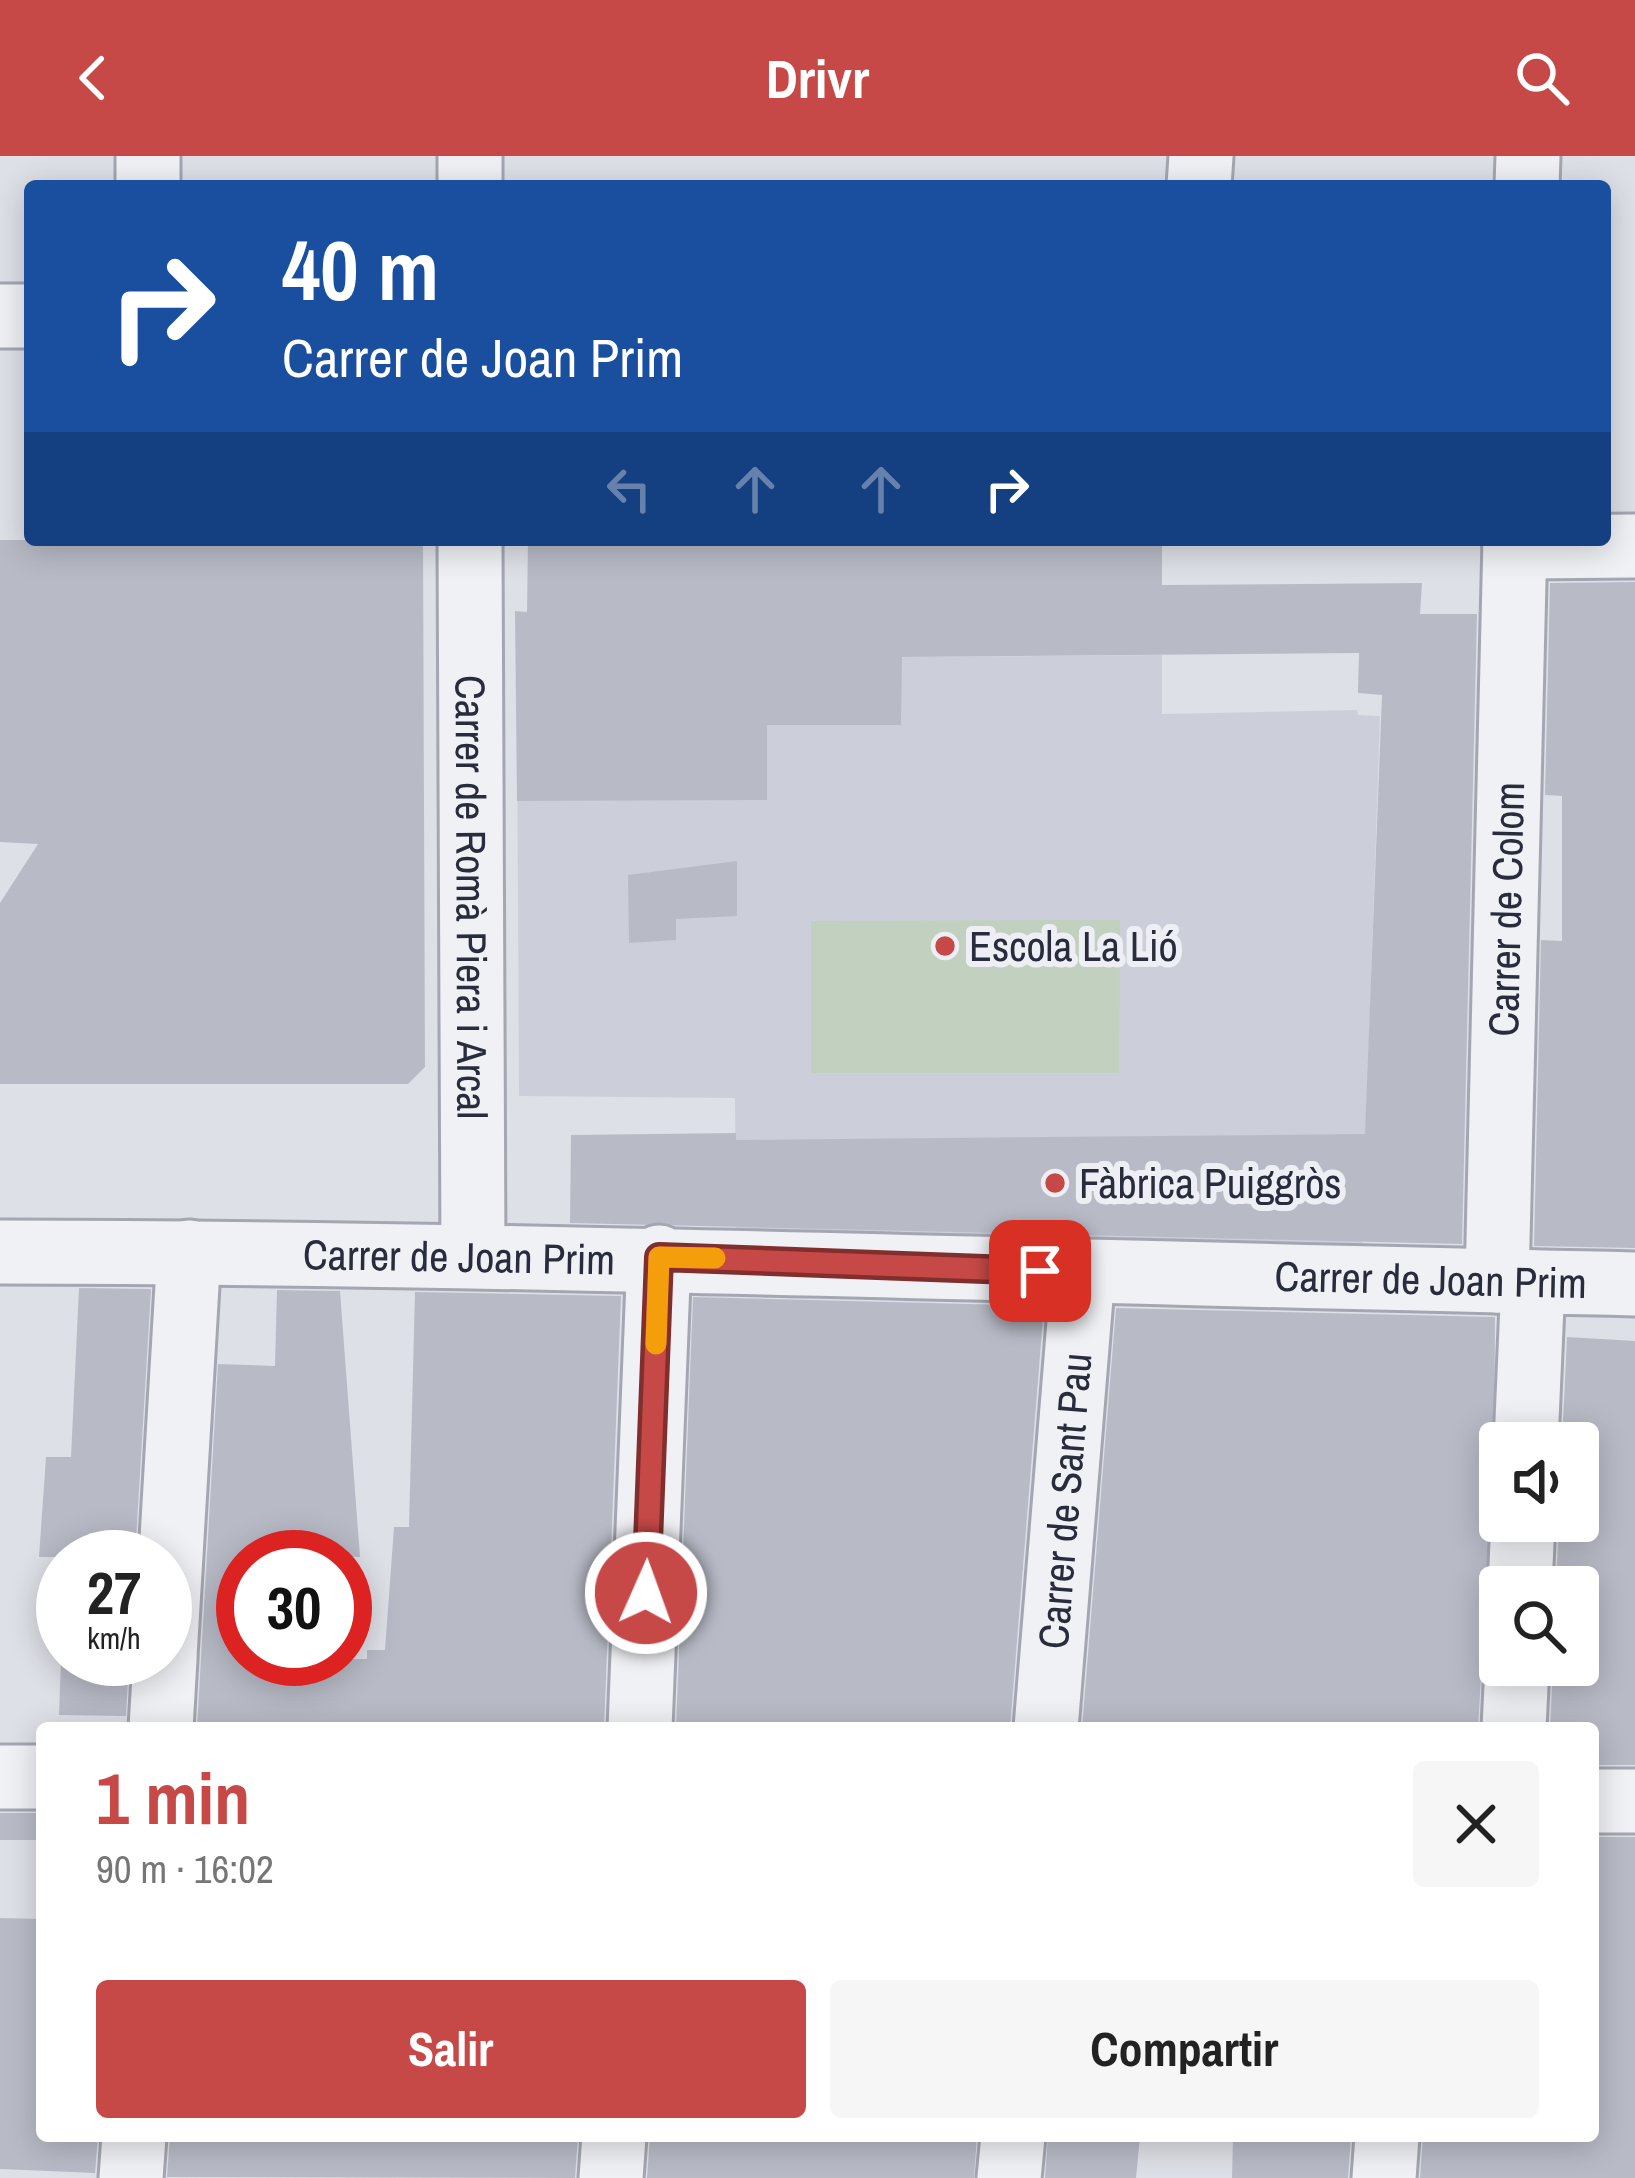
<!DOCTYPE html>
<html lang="es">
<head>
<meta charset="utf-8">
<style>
  body { margin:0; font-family:"Archivo Narrow",sans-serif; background:#f6f6f6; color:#222; height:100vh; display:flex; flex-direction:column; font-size:45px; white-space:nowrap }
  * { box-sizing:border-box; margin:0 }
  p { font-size:39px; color:#767676 }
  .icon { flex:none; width:66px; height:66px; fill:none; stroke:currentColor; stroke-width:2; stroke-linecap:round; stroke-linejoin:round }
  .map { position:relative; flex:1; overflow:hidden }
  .sheet { position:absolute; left:36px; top:1566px; width:1563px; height:420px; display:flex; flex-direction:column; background:#fff; border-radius:12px; box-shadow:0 6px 30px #0003 }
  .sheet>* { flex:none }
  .banner { position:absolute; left:24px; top:24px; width:1587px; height:366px; border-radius:12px; box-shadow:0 6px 30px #0003; background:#1a4fa0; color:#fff; overflow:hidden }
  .fabs { position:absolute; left:1479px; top:1266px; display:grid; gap:24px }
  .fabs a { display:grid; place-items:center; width:120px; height:120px; border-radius:12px; background:#fff; box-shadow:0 6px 30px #0003; font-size:60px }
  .speed { position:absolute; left:36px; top:1374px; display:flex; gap:24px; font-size:60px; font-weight:700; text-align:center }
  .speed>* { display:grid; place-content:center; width:156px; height:156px; border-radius:50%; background:#fff; box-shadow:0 6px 30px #0003; line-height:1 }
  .speed small { font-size:30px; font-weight:400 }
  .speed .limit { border:18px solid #d22; background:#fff; color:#111 }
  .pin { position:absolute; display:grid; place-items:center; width:102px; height:102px; color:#fff; margin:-51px; border-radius:24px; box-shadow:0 6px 18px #0006 }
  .me { position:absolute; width:132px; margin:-66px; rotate:2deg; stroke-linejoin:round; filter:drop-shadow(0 0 9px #0008) }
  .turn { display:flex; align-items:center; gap:42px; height:252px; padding:0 60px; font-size:54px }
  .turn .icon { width:156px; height:156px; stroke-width:2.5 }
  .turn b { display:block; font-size:84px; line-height:102px }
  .lanes { display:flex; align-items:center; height:114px; padding:0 60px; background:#0003; justify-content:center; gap:60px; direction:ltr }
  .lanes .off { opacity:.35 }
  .round { display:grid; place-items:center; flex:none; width:126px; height:126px; border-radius:12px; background:#f6f6f6 }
  .summary { display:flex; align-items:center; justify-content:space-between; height:204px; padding:0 60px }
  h1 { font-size:72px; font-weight:800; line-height:90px; color:#c74947 }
  .button { display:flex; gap:24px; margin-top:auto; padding:24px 60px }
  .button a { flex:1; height:138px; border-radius:12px; background:#c74947; color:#fff; font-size:48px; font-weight:800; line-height:138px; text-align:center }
  .button a+a { background:#f6f6f6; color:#222 }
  header { display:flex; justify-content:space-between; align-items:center; height:156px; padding:0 60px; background:#c74947; color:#fff; font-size:54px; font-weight:800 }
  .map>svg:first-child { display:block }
  .built { fill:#cccfd9 }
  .garden { fill:#c1d0bf }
  .building { fill:#b8bbc6 }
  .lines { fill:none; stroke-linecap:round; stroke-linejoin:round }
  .minor-casing { stroke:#a4a6b1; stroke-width:69 }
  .minor { stroke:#f0f1f5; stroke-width:63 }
  .route-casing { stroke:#812f2e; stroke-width:30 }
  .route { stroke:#c74947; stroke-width:21 }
  .slow { stroke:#f59e0b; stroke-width:21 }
  .poi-dot { fill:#c74947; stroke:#edeff5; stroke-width:4.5 }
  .labels { text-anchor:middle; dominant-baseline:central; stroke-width:12; stroke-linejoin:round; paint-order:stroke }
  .street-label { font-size:42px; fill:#282c3d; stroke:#edeff5 }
  .poi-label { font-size:42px; fill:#282c3d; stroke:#edeff5; text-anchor:start }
</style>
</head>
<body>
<header><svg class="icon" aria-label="back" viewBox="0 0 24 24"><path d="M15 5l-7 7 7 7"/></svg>Drivr<svg class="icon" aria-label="search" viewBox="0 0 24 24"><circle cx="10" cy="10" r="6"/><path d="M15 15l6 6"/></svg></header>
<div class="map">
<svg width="1635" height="2022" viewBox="0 0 1635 2022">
  <rect width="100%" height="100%" fill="#dee0e7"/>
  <path class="built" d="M1162,499V558L1357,554L1358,559L1380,560L1362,1094L736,1081L735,942L519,940L517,549L534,504Z"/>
  <path class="garden" d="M1120,764L1119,917H811V765Z"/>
  <path class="building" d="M0,384H423L425,911L408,928H0V747L38,688L0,686Z
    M528,384H1162V429L1422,427L1420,458H1477L1462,1088L570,1067L571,979L736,977V984L1365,978L1382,539L1358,537L1359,497L902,501L901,569H767V644L517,645L515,455L527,456Z
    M1635,426V1092L1534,1090L1541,784L1562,785V640L1545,639L1550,427Z
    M737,705V760L676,763V784L629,787L628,719Z
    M79,1132L151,1133L135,1401H39L46,1301H71Z
    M277,1134L340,1135L360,1401H243V1503H367V1494H385L394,1371H409L415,1136L621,1140L604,1572H197L218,1208L275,1210Z
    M693,1141L1044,1150L1010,1572H676Z
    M1116,1152L1495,1161L1494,1303L1478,1572H1082Z
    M1567,1181L1635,1185V1609H1593V1572H1550L1553,1509H1578V1431H1556L1559,1365H1578V1287H1562Z
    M61,1503H129L126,1560L59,1559Z
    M0,1657H42V1684H0Z
    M1593,1681H1635V2022H1420L1423,1980H1593Z
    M0,1762L42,1763V1980H98L95,2017L0,2013Z
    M170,1980H578L575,2022L167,2021Z
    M650,1980H977L974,2022H647Z
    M1048,1980H1140L1136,2022H1045Z
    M1233,1980H1351L1348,2022H1232Z"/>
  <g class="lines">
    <g class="minor-casing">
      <g id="minor">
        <path d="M148,30V0"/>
        <path d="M470,30V0"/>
        <path d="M1199,30L1201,0"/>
        <path d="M1527,30L1528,0"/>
        <path d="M0,160H30"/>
        <path id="s1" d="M470,384L473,1100"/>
        <path d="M1515,391L1635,390"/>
        <path id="s2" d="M0,1096C545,1097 1090,1117 1635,1128"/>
        <path id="s3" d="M1497,1125L1515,384"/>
        <path d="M1526,1287L1533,1126"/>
        <path d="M1520,1431L1523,1365"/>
        <path d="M165,1500L189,1096"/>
        <path d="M161,1572L165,1503"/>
        <path d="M640,1572L659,1101"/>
        <path id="s4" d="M1046,1572L1083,1117"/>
        <path d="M1514,1572L1517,1509"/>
        <path d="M0,1621H42"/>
        <path d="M1593,1645H1635"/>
        <path d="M131,2022L134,1980"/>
        <path d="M611,2022L614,1980"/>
        <path d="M1009,2022L1013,1980"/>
        <path d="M1384,2022L1387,1980"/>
      </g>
    </g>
    <use href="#minor" class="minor"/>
  </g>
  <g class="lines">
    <g class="route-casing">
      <path id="route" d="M646,1437L659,1101L1040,1115"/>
    </g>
    <use href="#route" class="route"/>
    <path class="slow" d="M656,1188L659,1101L715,1102"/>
  </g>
  <g class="poi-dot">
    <circle cx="945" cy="790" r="12"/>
    <circle cx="1055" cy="1027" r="12"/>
  </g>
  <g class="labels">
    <g class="street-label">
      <text stroke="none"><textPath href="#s1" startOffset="357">Carrer de Romà Piera i Arcal</textPath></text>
      <text stroke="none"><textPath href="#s3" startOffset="372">Carrer de Colom</textPath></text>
      <text stroke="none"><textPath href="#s2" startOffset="459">Carrer de Joan Prim</textPath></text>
      <text stroke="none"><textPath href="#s2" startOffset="1431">Carrer de Joan Prim</textPath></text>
      <text stroke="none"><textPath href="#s4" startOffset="228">Carrer de Sant Pau</textPath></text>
    </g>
    <g class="poi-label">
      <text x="969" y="790">Escola La Lió</text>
      <text x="1079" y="1027">Fàbrica Puiggròs</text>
    </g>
  </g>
</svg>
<div class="fabs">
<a><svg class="icon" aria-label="sound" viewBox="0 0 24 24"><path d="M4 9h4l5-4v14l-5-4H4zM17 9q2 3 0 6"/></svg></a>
<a><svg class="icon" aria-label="search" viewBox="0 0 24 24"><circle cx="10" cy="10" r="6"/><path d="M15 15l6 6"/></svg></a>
</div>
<div class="speed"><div>27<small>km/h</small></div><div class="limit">30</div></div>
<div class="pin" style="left:1040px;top:1115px;background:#d93025"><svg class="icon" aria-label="arrive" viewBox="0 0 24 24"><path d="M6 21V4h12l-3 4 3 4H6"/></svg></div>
<svg class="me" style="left:646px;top:1437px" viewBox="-20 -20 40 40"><circle r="17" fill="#c74947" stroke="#fff" stroke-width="3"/><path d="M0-11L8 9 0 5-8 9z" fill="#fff"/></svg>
<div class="banner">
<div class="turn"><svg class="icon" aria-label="right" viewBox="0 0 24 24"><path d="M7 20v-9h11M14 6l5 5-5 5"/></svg><div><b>40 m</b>Carrer de Joan Prim</div></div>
<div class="lanes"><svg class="icon off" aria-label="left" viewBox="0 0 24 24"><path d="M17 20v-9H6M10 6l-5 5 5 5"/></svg><svg class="icon off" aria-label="ahead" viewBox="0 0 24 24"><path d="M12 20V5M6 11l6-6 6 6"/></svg><svg class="icon off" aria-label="ahead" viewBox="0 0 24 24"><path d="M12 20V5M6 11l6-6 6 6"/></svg><svg class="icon" aria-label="right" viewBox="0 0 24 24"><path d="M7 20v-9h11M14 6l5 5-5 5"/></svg></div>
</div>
<section class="sheet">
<div class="summary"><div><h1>1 min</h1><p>90 m · 16:02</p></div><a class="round"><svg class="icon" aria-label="close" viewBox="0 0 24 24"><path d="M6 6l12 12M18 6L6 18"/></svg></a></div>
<div class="button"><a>Salir</a><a>Compartir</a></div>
</section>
</div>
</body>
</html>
